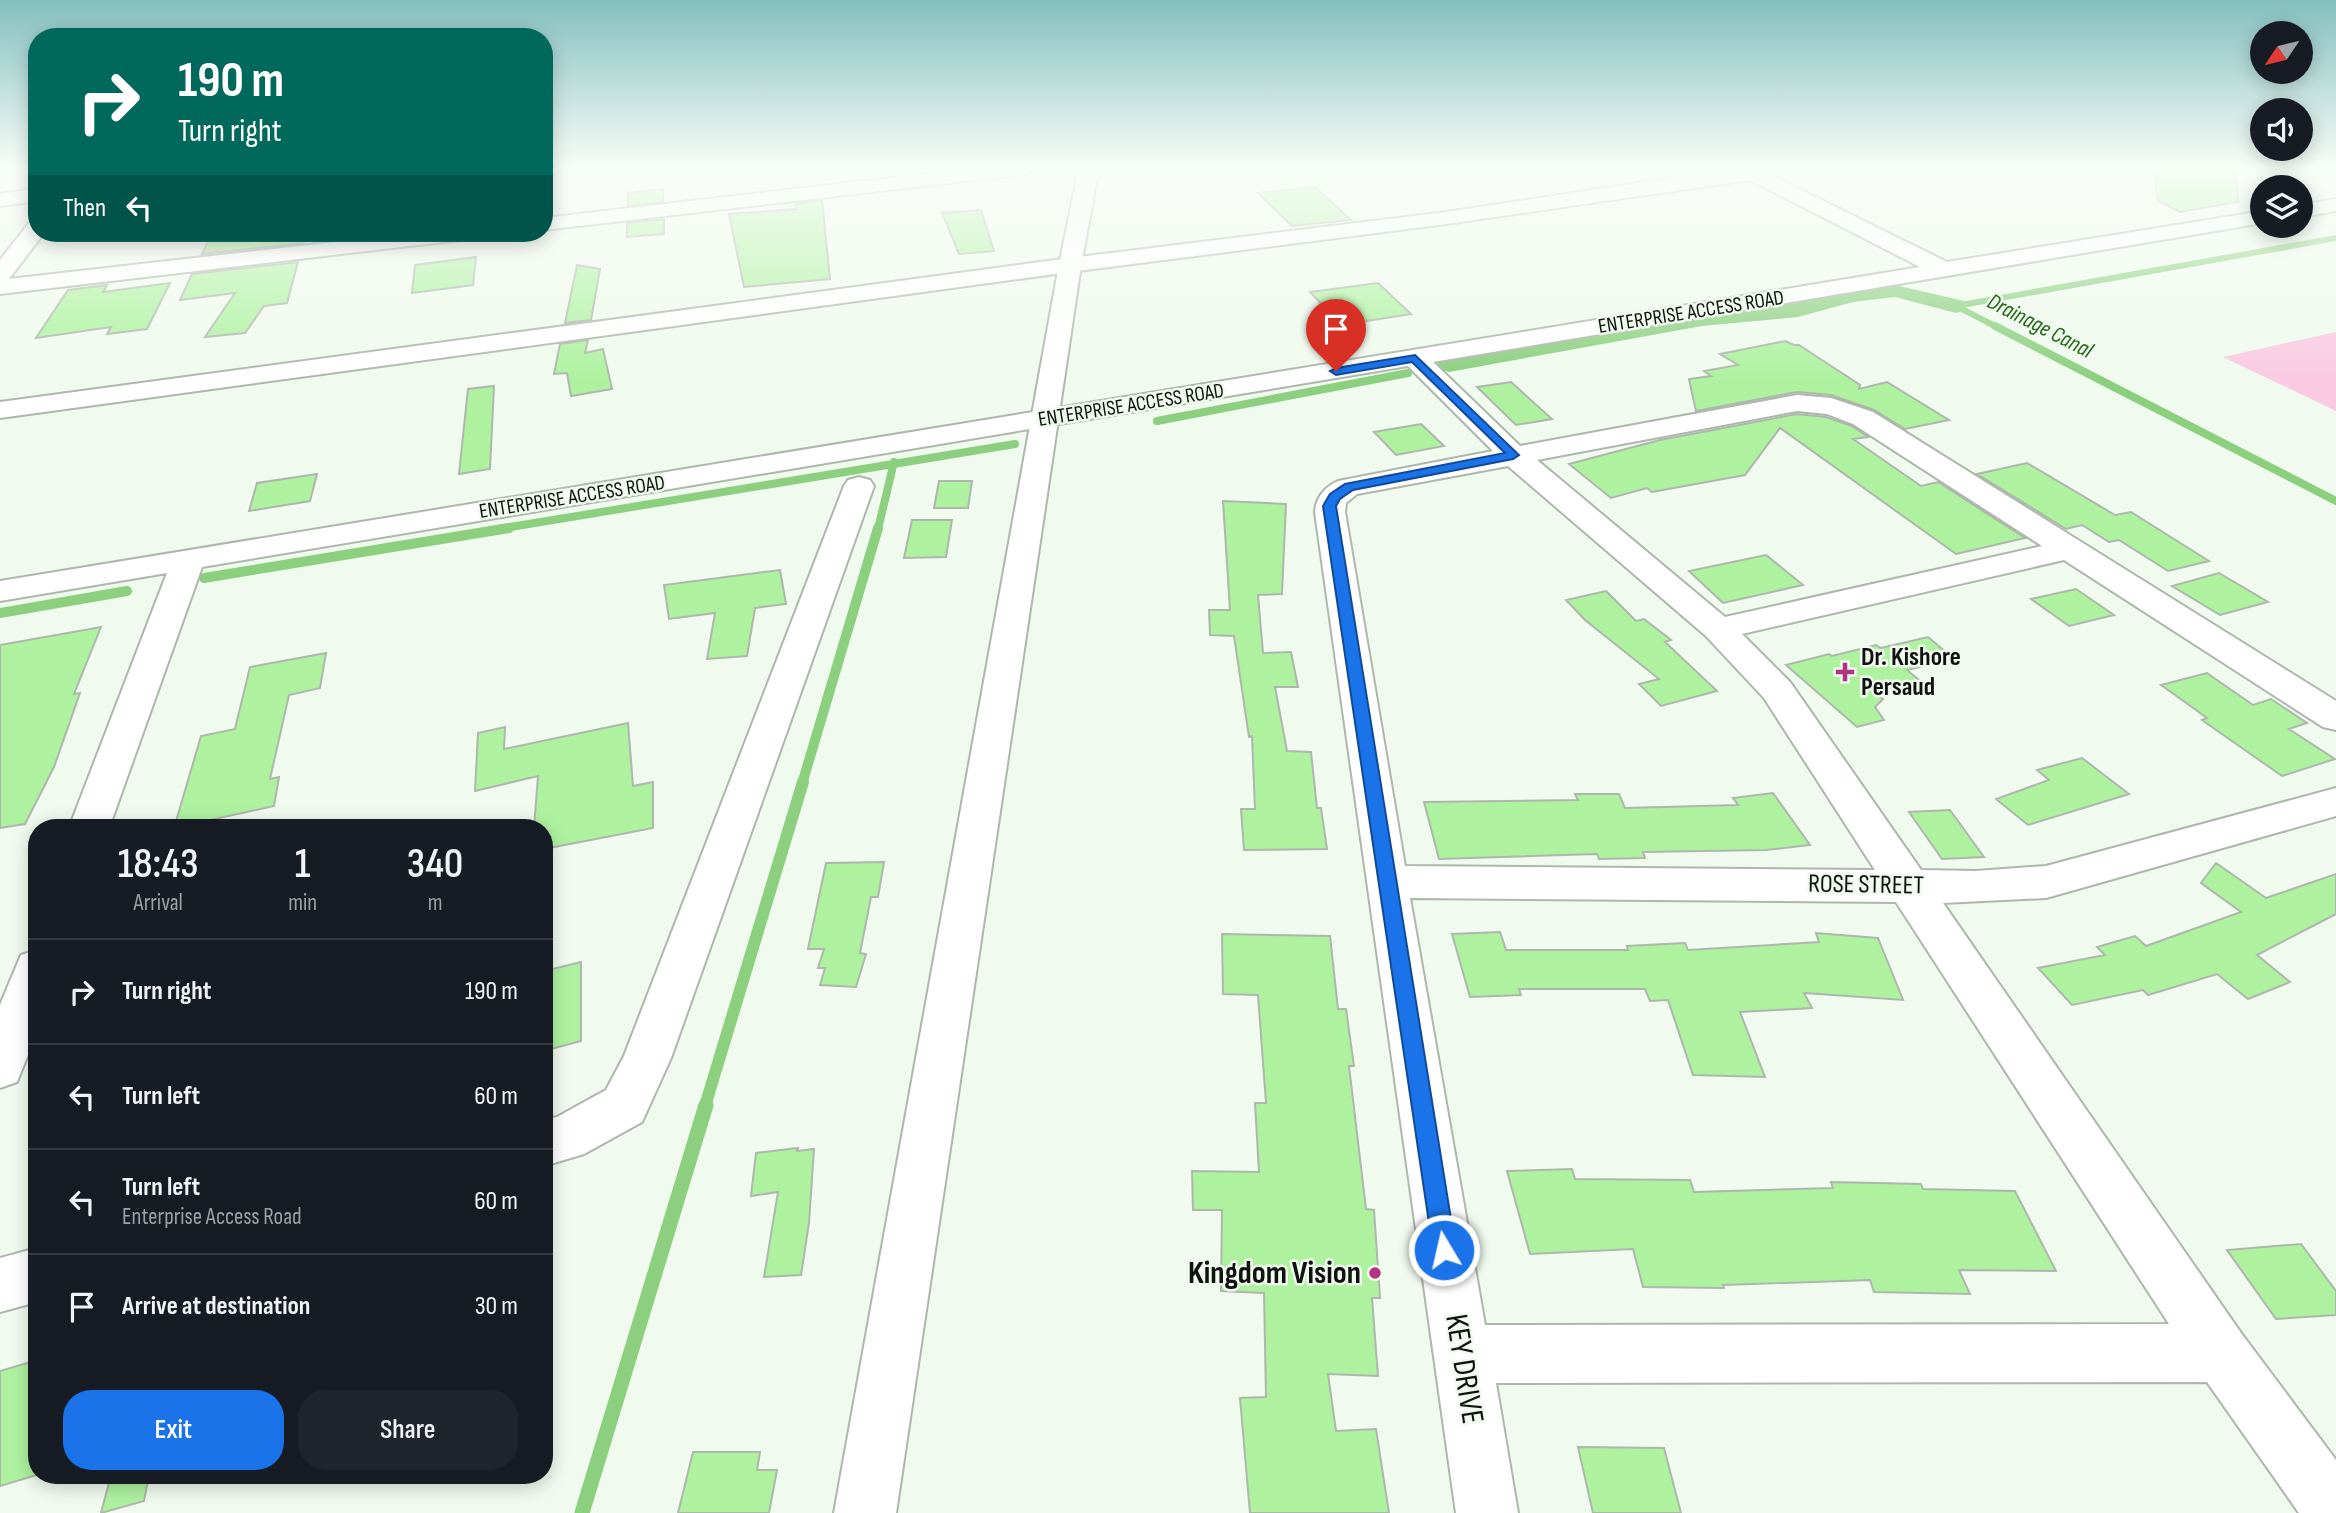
<!DOCTYPE html>
<html lang="en">
<head>
<meta charset="utf-8">
<style>
  body { margin:0; font-family:"Sofia Sans Condensed",sans-serif; background:#20242c; color:#f1f3f6; height:100vh; display:flex; flex-direction:column; font-size:26px; white-space:nowrap }
  * { box-sizing:border-box; margin:0 }
  p { font-size:23px; color:#9ea1a6 }
  .icon { flex:none; width:38px; height:38px; fill:none; stroke:currentColor; stroke-width:2; stroke-linecap:round; stroke-linejoin:round }
  .map { position:relative; flex:1; overflow:hidden }
  .side { position:absolute; left:28px; top:819px; width:525px; height:665px; display:flex; flex-direction:column; background:#171b24; border-radius:28px; box-shadow:0 4px 18px #0003 }
  .side>* { flex:none }
  .banner { position:absolute; left:28px; top:28px; width:525px; height:214px; border-radius:28px; box-shadow:0 4px 18px #0003; background:#00695c; color:#fff; overflow:hidden }
  .needle { width:46px; rotate:235deg }
  .buttons { position:absolute; left:2250px; top:21px; display:grid; gap:14px }
  .buttons a { display:grid; place-items:center; width:63px; height:63px; border-radius:50%; background:#171b24; box-shadow:0 4px 18px #0003; font-size:35px }
  .pin { position:absolute; display:grid; place-items:center; width:60px; height:60px; color:#fff; margin:-72px -30px; border-radius:50% 50% 50% 0; rotate:-45deg; box-shadow:0 0 7px #0007 }
  .pin .icon { rotate:45deg }
  .me { position:absolute; width:77px; margin:-38px; rotate:351deg; stroke-linejoin:round; filter:drop-shadow(0 0 5px #0008) }
  .turn { display:flex; align-items:center; gap:24px; height:147px; padding:0 35px; font-size:32px }
  .turn .icon { width:91px; height:91px; stroke-width:2.5 }
  .turn b { display:block; font-size:49px; line-height:60px }
  .then { display:flex; align-items:center; height:66px; padding:0 35px; background:#0003; gap:14px; font-size:26px }
  .eta { display:flex; justify-content:space-evenly; align-items:center; height:119px; text-align:center }
  .eta b { font-size:42px; font-weight:600; line-height:49px }
  .button { display:flex; gap:14px; margin-top:auto; padding:14px 35px }
  .button a { flex:1; height:80px; border-radius:28px; background:#1a73e8; color:#fff; font-size:28px; font-weight:600; line-height:80px; text-align:center }
  .button a+a { background:#20242c; color:#f1f3f6 }
  ul { padding:0; list-style:none }
  li { display:flex; align-items:center; gap:21px; height:105px; padding:0 35px; border-top:2px solid #363941 }
  li div { flex:1 }
  li b { display:block; font-size:26px }
  li em { font-style:normal }
  .map>svg:first-child { display:block }
  .green { fill:#f9cae1 }
  .lines { fill:none; stroke-linecap:round; stroke-linejoin:round }
  .stream-far4 { stroke:#8ccf7f; stroke-width:6 }
  .stream-far3 { stroke:#8ccf7f; stroke-width:8 }
  .stream-far2 { stroke:#8ccf7f; stroke-width:10 }
  .stream-far1 { stroke:#8ccf7f; stroke-width:12 }
  .stream { stroke:#8ccf7f; stroke-width:15 }
  .canal { fill:#8ccf7f; fill-rule:evenodd }
  .building { fill:#aef2a0; stroke:#adb7ab; stroke-width:2 }
  .minor-casing { stroke:#aeb7ac; stroke-width:4 }
  .major-casing { stroke:#aeb7ac; stroke-width:4 }
  .minor { fill:#fff; fill-rule:evenodd }
  .major { fill:#fff; fill-rule:evenodd }
  .route { fill:#1a73e8; stroke:#114b97; stroke-width:2 }
  .poi-dot { fill:#b33482; stroke:#f0faee; stroke-width:2.5 }
  .labels { text-anchor:middle; dominant-baseline:central; stroke-width:5; stroke-linejoin:round; paint-order:stroke }
  .far-street-label { font-size:21px; fill:#0f120e; stroke:#f0faee }
  .far-water-label { font-size:23px; font-style:italic; fill:#286719; stroke:#f0faee }
  .poi-label { font-size:26px; font-weight:bold; fill:#0f120e; stroke:#f0faee; text-anchor:start }
  .street-label { font-size:26px; fill:#0f120e; stroke:#f0faee }
  .near-poi-label { font-size:32px; font-weight:bold; fill:#0f120e; stroke:#f0faee; text-anchor:end }
  .near-street-label { font-size:32px; fill:#0f120e; stroke:#f0faee }
</style>
</head>
<body>
<div class="map">
<svg width="2336" height="1513" viewBox="0 0 2336 1513">
  <rect width="100%" height="100%" fill="#f0faee"/>
  <path class="green" d="M2336,332V411L2223,357Z"/>
  <g class="lines">
    <path class="stream-far4" d="M1956,306L1999,328
      M1956,306L2336,238"/>
    <path class="stream-far3" d="M1995,326L2336,501
      M1157,421L1408,373
      M498,529L1015,444
      M878,529L894,462"/>
    <path class="stream-far2" d="M204,578L509,528
      M0,613L127,591
      M802,784L878,528"/>
    <path class="stream-far1" d="M705,1106L803,782"/>
    <path class="stream" d="M582,1513L706,1105"/>
    <path class="canal" d="M1895,285L1964,301L1967,306L1964,311L1956,313L1895,297L1853,302L1798,317L1702,326L1449,372L1441,370L1437,365L1441,360L1449,358L1702,312L1798,303L1852,290Z"/>
  </g>
  <path class="building" d="M2154,168H2236L2238,202L2180,212L2158,201Z
    M1315,187L1351,220L1292,226L1258,193Z
    M663,189V202L628,206V193Z
    M822,200L830,279L744,287L729,214L797,209L795,204Z
    M981,210L994,251L959,254L942,213Z
    M664,219V234L627,237V223Z
    M212,233H306L304,243L202,254Z
    M476,257L473,285L412,293L415,265Z
    M298,262L287,303L264,306L245,333L205,337L235,293L180,300L192,274Z
    M577,265L600,269L591,320L565,323Z
    M170,283L147,329L107,334L111,327L36,338L68,290L107,285L103,292Z
    M1378,283L1411,314L1341,325L1310,292Z
    M588,340L585,353L603,349L612,389L571,396L567,373L554,374L560,344Z
    M1785,341L1794,345H1799L1860,385L1859,389L1887,382L1949,420L1905,429L1874,410L1831,395L1797,392L1696,411L1689,379L1711,376L1704,371L1738,365L1720,354Z
    M1511,382L1552,419L1516,425L1477,387Z
    M494,386L490,469L459,474L468,389Z
    M1797,414L1826,417L1852,426L1868,437L1853,439L1921,486L1938,482L2025,538L1956,554L1780,428L1745,475L1652,492L1647,488L1611,498L1569,464L1660,440Z
    M1421,424L1444,446L1396,455L1374,432Z
    M2027,463L2115,515L2131,512L2209,561L2168,571L2119,540L2109,542L2082,525L2066,529L1977,474Z
    M317,474L310,501L249,511L257,483Z
    M939,481H972L968,508H934Z
    M1223,501L1286,504L1282,594L1258,595L1263,653L1291,652L1298,687H1275L1287,751L1311,752L1317,808H1321L1327,849L1244,850L1241,809H1255L1252,736L1249,737L1234,636L1210,635L1209,610H1230Z
    M912,520H952L946,557L904,558Z
    M1766,555L1803,585L1723,603L1689,571Z
    M780,570L786,604L755,608L747,656L707,659L715,613L669,619L664,585Z
    M2219,573L2268,602L2220,615L2172,586Z
    M2076,589L2114,615L2069,626L2031,599Z
    M1606,591L1636,621L1644,619L1671,640L1665,642L1717,691L1661,706L1639,684L1659,679L1585,620L1566,600Z
    M101,627L74,694L80,693L54,767L25,824L0,828V645Z
    M1928,637L1954,659L1907,670L1919,680L1874,692L1883,699L1875,707L1884,720L1857,727L1786,665L1829,654L1832,656L1876,645L1881,648Z
    M326,653L320,688L289,695L270,779L279,777L274,806L174,828L201,736L235,729L250,667Z
    M2207,673L2253,705L2271,699L2307,723L2289,729L2335,759L2282,776L2202,720L2207,718L2161,685Z
    M628,723L633,786L653,782V828L544,849V828H534L538,776L475,791L478,733L505,727L504,749Z
    M2082,758L2129,794L2028,825L1996,799L2049,780L2037,770Z
    M1773,793L1810,845L1766,850L1643,852L1645,858L1599,859L1597,854L1439,859L1424,802L1578,800L1575,794H1619L1625,808L1738,805L1733,798Z
    M1950,810L1984,857L1942,859L1909,812Z
    M884,862L878,897H871L860,953L866,954L856,987L820,985L825,968H818L824,949H808L826,863Z
    M2216,863L2266,898L2336,874V914L2257,955L2290,982L2248,999L2217,974L2148,995L2143,990L2072,1005L2038,968L2105,955L2097,947L2135,936L2146,946L2241,912L2201,883Z
    M1500,932L1506,950H1628L1627,946L1685,943L1688,950L1819,942L1816,933L1878,938L1903,1000L1804,993L1812,1008L1740,1012L1765,1077L1693,1075L1668,1000L1650,1001L1645,989H1519L1521,995L1470,997L1452,934Z
    M1222,934L1330,936L1338,1009H1346L1354,1066H1349L1366,1209L1374,1210L1380,1298H1372L1378,1376L1328,1374L1336,1431L1376,1429L1389,1513H1250L1240,1398L1266,1397L1264,1293L1221,1291L1222,1210H1193L1192,1171L1259,1172L1255,1103H1266L1258,995L1223,994Z
    M581,962V1041L544,1051V971Z
    M798,1148L797,1151L814,1149L809,1223L801,1275L764,1277L778,1192L751,1196L756,1153Z
    M1572,1169L1575,1179L1690,1180L1694,1192L1833,1188L1831,1182L1921,1184L1923,1189L2015,1191L2056,1271L1959,1270L1970,1294L1874,1292L1870,1280L1723,1285L1724,1288L1643,1287L1633,1249L1530,1254L1507,1171Z
    M2301,1244L2336,1291V1315L2276,1319L2227,1250Z
    M37,1360V1475L0,1486V1371Z
    M1578,1447L1664,1448L1681,1513H1593Z
    M693,1452H760L757,1470H777L769,1513H678Z
    M111,1475H149L144,1501L101,1513Z"/>
  <g class="lines">
    <g class="minor-casing">
      <path id="minor" d="M977,168H1037L1027,174L544,230V218Z
        M1738,168H1798L1795,172L1773,176L1947,262L2263,211V223L1433,362L1520,446L1797,395L1831,398L1873,412L2336,701V730L2323,727L2064,560L1742,634L1790,682L1921,870L1976,871L2046,866L2336,788V816L2046,898L1943,903L2241,1333L2336,1460V1513H2299L2207,1382L1496,1383L1518,1513H1456L1315,512C1316,497 1325,487 1338,481L1493,451L1408,366L202,567L109,828H69L167,573L0,601V581L1920,267L1750,180L1439,225L1070,272L0,418V402L1070,258L1439,213ZM1797,411L1827,414L1853,424L2042,546L1725,617L1537,460ZM1508,466L1706,636L1764,698L1875,870L1405,866L1345,512L1346,503L1357,494ZM1410,898L1896,902L2169,1324L1485,1325Z
        M37,189V201L0,206V194Z
        M2336,199V211L2301,217V205Z
        M37,222V233H44L9,279L414,233H480L477,238L469,239L0,294V260L29,223Z
        M859,477L870,480L874,486L671,1058L642,1122L584,1154L544,1166V1120L557,1117L606,1090L624,1056L844,486L848,480Z
        M37,950V1032L17,1082L0,1088V1005L21,955Z
        M37,1248V1302L0,1312V1258Z"/>
    </g>
    <g class="major-casing">
      <path id="major" d="M1079,168H1099L1081,265L896,1513H834L1059,265Z"/>
    </g>
    <use href="#minor" class="minor"/>
    <use href="#major" class="major"/>
  </g>
  <linearGradient id="sky" x2="0" y2="1"><stop stop-color="#83bfbe"/><stop offset="0.44" stop-color="#f8fdf7"/><stop offset="1" stop-color="#f8fdf7" stop-opacity="0"/></linearGradient>
  <rect width="2336" height="380" fill="url(#sky)"/>
  <path class="route" d="M1415,355L1519,455L1513,459L1353,490L1340,499L1336,506L1456,1250L1452,1257L1444,1260L1436,1257L1433,1250L1323,506L1330,494L1345,484L1505,453L1412,362L1336,375L1330,371L1336,368Z"/>
  <g class="poi-dot">
    <path d="M1841.5 661.5h7v7h7v7h-7v7h-7v-7h-7v-7h7z"/>
    <circle cx="1375" cy="1273" r="7"/>
  </g>
  <g class="labels">
    <g class="far-street-label">
      <text transform="translate(1691 312) rotate(-9)">ENTERPRISE ACCESS ROAD</text>
      <text transform="translate(1131 405) rotate(-9)">ENTERPRISE ACCESS ROAD</text>
      <text transform="translate(572 497) rotate(-9)">ENTERPRISE ACCESS ROAD</text>
    </g>
    <g class="far-water-label">
      <text transform="translate(2040 326) rotate(27)">Drainage Canal</text>
    </g>
    <g class="poi-label">
      <text x="1861" y="657">Dr. Kishore<tspan x="1861" dy="30">Persaud</tspan></text>
    </g>
    <g class="street-label">
      <text transform="translate(1866 885) rotate(1)">ROSE STREET</text>
    </g>
    <g class="near-poi-label">
      <text x="1361" y="1273">Kingdom Vision</text>
    </g>
    <g class="near-street-label">
      <text transform="translate(1464 1369) rotate(81)">KEY DRIVE</text>
    </g>
  </g>
</svg>
<div class="buttons">
<a><svg class="needle" viewBox="-14 -14 28 28"><path d="M0-13l5 13h-10z" fill="#e53935"/><path d="M0 13l5-13h-10z" fill="#9ea1a6"/></svg></a>
<a><svg class="icon" aria-label="sound" viewBox="0 0 24 24"><path d="M4 9h4l5-4v14l-5-4H4zM17 9q2 3 0 6"/></svg></a>
<a><svg class="icon" aria-label="layers" viewBox="0 0 24 24"><path d="M12 4l9 5-9 5-9-5zM3 14l9 5 9-5"/></svg></a>
</div>
<div class="pin" style="left:1336px;top:371px;background:#d93025"><svg class="icon" aria-label="arrive" viewBox="0 0 24 24"><path d="M6 21V4h12l-3 4 3 4H6"/></svg></div>
<svg class="me" style="left:1444px;top:1250px" viewBox="-20 -20 40 40"><circle r="17" fill="#1a73e8" stroke="#fff" stroke-width="3"/><path d="M0-11L8 9 0 5-8 9z" fill="#fff"/></svg>
<div class="banner">
<div class="turn"><svg class="icon" aria-label="right" viewBox="0 0 24 24"><path d="M7 20v-9h11M14 6l5 5-5 5"/></svg><div><b>190 m</b>Turn right</div></div>
<div class="then">Then<svg class="icon" aria-label="left" viewBox="0 0 24 24"><path d="M17 20v-9H6M10 6l-5 5 5 5"/></svg></div>
</div>
<section class="side">
<div class="eta">
<div><b>18:43</b><p>Arrival</p></div>
<div><b>1</b><p>min</p></div>
<div><b>340</b><p>m</p></div>
</div>
<ul>
<li><svg class="icon" aria-label="right" viewBox="0 0 24 24"><path d="M7 20v-9h11M14 6l5 5-5 5"/></svg><div><b>Turn right</b></div><em>190 m</em></li>
<li><svg class="icon" aria-label="left" viewBox="0 0 24 24"><path d="M17 20v-9H6M10 6l-5 5 5 5"/></svg><div><b>Turn left</b></div><em>60 m</em></li>
<li><svg class="icon" aria-label="left" viewBox="0 0 24 24"><path d="M17 20v-9H6M10 6l-5 5 5 5"/></svg><div><b>Turn left</b><p>Enterprise Access Road</p></div><em>60 m</em></li>
<li><svg class="icon" aria-label="arrive" viewBox="0 0 24 24"><path d="M6 21V4h12l-3 4 3 4H6"/></svg><div><b>Arrive at destination</b></div><em>30 m</em></li>
</ul>
<div class="button"><a>Exit</a><a>Share</a></div>
</section>
</div>
</body>
</html>
